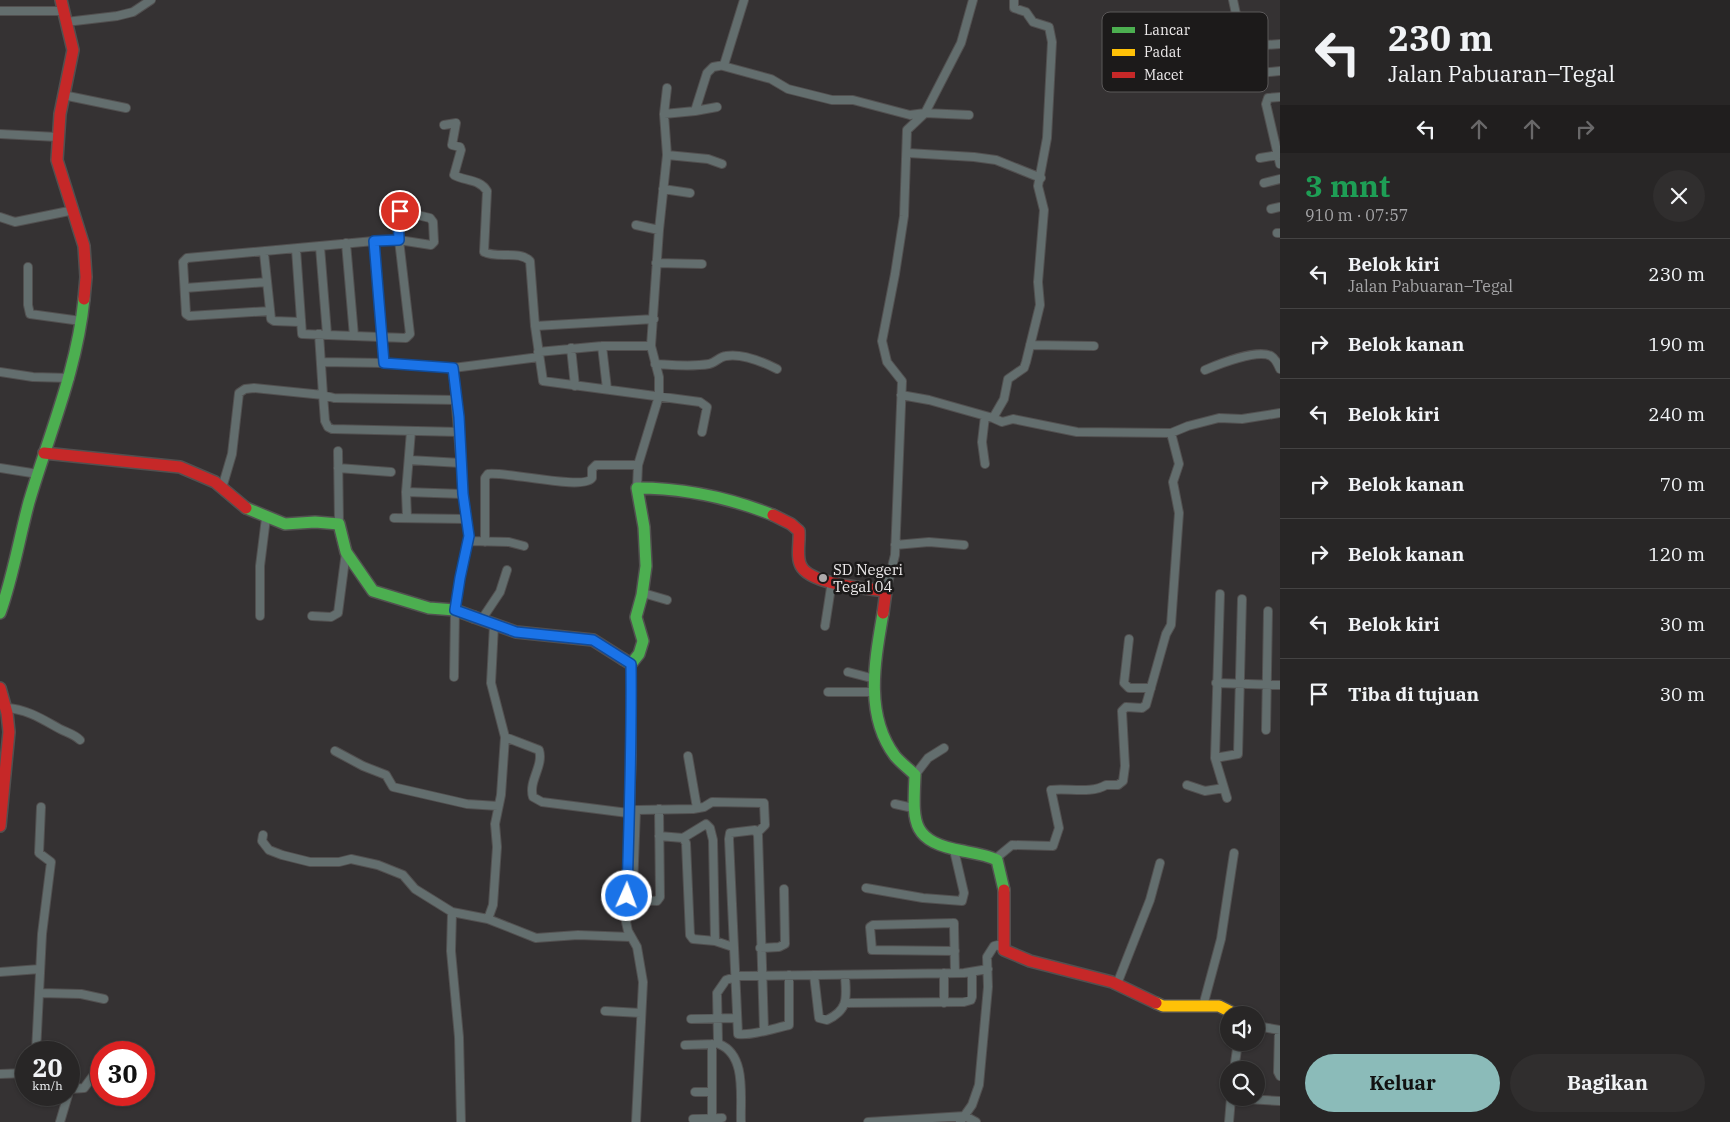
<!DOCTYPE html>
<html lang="id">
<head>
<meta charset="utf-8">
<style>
  body { margin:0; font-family:"IBM Plex Serif",serif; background:#302e2e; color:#f1f3f6; height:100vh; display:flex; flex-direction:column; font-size:19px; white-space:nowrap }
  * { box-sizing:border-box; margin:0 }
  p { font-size:16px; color:#a5a5a7 }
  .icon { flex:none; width:28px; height:28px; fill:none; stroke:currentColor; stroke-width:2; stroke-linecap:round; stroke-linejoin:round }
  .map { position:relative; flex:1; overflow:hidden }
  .sheet { display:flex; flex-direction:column; background:#282626; width:450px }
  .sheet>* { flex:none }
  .top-card { background:#282626; color:#f1f3f6; overflow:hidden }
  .tools { position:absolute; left:1220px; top:1006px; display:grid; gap:10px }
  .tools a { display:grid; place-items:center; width:45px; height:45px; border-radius:50%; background:#282626; box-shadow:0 1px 4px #0004,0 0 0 1px #444343; font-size:25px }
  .speed { position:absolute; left:15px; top:1041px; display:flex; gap:10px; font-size:25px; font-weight:700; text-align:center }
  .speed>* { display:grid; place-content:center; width:65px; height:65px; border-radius:50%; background:#282626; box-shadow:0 1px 4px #0004,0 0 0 1px #444343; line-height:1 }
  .speed small { font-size:12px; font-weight:400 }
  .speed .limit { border:8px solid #d22; background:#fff; color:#111 }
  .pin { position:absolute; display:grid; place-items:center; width:42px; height:42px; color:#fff; margin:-21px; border:2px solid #fff; border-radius:50%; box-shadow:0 1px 5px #0007 }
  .me { position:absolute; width:55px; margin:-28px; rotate:2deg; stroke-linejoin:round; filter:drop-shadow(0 0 4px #0008) }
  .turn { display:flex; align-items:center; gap:18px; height:105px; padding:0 25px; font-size:22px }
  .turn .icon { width:65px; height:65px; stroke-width:2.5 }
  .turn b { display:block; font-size:35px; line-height:42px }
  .lanes { display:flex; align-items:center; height:48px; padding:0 25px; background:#0003; justify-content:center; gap:25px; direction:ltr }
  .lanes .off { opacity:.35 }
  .round { display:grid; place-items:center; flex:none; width:52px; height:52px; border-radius:26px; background:#302e2e }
  .head { display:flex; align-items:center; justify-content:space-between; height:85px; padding:0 25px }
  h1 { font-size:30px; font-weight:800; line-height:38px; color:#1e9e55 }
  .primary-button { display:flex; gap:10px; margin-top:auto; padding:10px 25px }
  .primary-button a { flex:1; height:58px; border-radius:30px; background:#8bbbb9; color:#111; font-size:20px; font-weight:800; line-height:58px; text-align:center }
  .primary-button a+a { background:#302e2e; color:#f1f3f6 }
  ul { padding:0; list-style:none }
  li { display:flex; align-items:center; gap:15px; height:70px; padding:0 25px; border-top:1px solid #444343 }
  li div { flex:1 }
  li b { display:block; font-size:19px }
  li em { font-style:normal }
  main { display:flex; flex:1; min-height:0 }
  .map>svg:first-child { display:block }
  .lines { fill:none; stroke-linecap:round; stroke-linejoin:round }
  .street-casing { stroke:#525050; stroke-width:10 }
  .fast-casing { stroke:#525050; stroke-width:14 }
  .slow-casing { stroke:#525050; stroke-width:14 }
  .jam-casing { stroke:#525050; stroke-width:14 }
  .street { stroke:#636e6e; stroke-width:8 }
  .fast { stroke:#4caf50; stroke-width:11 }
  .slow { stroke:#ffc107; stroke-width:11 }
  .jam { stroke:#c62828; stroke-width:11 }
  .route-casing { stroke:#114b97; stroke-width:12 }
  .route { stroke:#1a73e8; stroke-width:9 }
  .poi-dot { fill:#adaaab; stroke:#1c1a1a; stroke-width:2 }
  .labels { text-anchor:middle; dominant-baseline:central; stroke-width:5; stroke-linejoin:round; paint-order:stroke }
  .poi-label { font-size:15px; fill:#edeaeb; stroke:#1c1a1a; text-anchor:start }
  .key { fill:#1c1a1a; stroke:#5b5859; stroke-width:1 }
  .key-label { font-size:14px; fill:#edeaeb }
</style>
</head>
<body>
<main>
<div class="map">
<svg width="1280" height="1122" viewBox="0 0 1280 1122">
  <rect width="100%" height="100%" fill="#353233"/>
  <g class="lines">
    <g class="street-casing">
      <path id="street" d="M1233,0L1242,42L1252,46L1280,44
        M0,11H62
        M66,22L117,16L133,12L151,0
        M723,66L771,79L788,89L832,100H853L910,115L925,113L969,115
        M1259,73L1280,71
        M63,95L126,108
        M1280,97L1268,98L1266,104L1280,164
        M695,111L717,107
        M664,114L695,111L707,73L713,67L724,65L744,0
        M444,125L456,123L452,145L460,147L461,150L454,175C464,181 480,179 487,191L484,252C498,259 519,250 530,261L535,326L543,381L700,402L707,407L702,432
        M0,134L57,137
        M908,153L974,157L996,160L1041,178
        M667,155L708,159L722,164
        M1260,158L1278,155
        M1264,183L1280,179
        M663,189L690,193
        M1271,209L1280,207
        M0,217L15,222L74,210
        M636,225L659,230
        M1277,233H1280
        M374,241L384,363
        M346,243L354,336
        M320,247L327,334
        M264,253L271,319L274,321L300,322
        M656,263L702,264
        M28,267V305L30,314L81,321
        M185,288L267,282
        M270,311L189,316L186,314L183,262L187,258L374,241L399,240L431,245L434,242L433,222L430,218L400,211L398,214L399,240L410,334L406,338L302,334L296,249
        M535,326L654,319
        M1030,345L1094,346
        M602,346L607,389
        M571,348L575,386
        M538,352L602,346H651
        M321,362L384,363L453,368L539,357
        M655,364C673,365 691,367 709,364C715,363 719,357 726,356C742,353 763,362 777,369
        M453,368L463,494L469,536L460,578L455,610L454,677
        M1205,370C1219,364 1257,349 1271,356C1276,359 1278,364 1280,369
        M0,372L33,377L70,378
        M901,395L929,400L993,418L1004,399L1008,379L1024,368L1026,362L1040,305L1038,282L1044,210L1038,186L1047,138L1052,42L1049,27L1033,22L1026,12L1014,8V0
        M457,400L334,398L323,395L325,421L328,427L332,429L460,432
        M993,418L1002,422L1013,419L1077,432L1171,433L1188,426L1219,418L1242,419L1280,413
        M338,451L339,524
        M409,460L461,463
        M985,464L982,442L985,416
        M0,468L38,474
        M338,468L391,472
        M222,488L232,454L239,393L245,389L254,388L323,395L319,334
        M637,488L638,465L659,396V377L651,346L659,230L667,155L664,114L667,88
        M406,492L463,494
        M407,517L406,492L411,431
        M394,518L467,519
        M469,541L509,542L524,546
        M485,542V478L488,474C507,471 584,491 592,478V469L596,465H638
        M895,545L929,542L964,545
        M886,591L895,555L902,381L887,362L882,341L895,274L904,216L907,130L925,113L961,43L973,0
        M643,593L667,600
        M1220,594L1215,758L1227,798
        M260,616V566L266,518
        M312,616L331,617L338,613L346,552
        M482,619L500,592L507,570
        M825,626L832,581
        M1129,639L1124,683L1129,688H1151
        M631,664L632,756L626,922L628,931L637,947L643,982L636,1122
        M848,672L875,679
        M1216,683L1280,685
        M828,692H873
        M6,708C27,709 42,719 60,729C68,733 74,734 80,740
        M1266,730L1268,611
        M505,737L539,750C544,766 528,781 533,797L542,802L628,813
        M335,751L363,766L386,775L393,787L467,804L498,806
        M688,756L697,808
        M1215,758L1238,754L1242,599
        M915,775L928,758L944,748
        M1187,785L1205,791L1224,788
        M895,804L913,808
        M659,809L660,897L657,901L635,900L633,888L636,810L693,809L704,807L712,802L764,803L765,825L758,832
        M263,835L262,841L269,850L282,855L310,862H339L351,859L378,865L403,875L415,889L452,912L488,919L493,905L497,847L495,824L501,795L505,737L491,683L494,625
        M659,836L683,838L686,843L690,935L693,939L715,941L733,947
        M683,838L706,824L710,828L713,840L715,941
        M995,859L1012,845L1053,846L1059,828L1051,790C1069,788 1091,794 1106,785H1118L1123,781L1125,766L1122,711L1126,707L1142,708L1146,705L1166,634L1171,625L1179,513L1173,482L1179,464L1171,433
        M866,888L923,898L962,901L964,893L954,850
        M452,912L451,951L459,1037L461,1122
        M488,919L536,938L578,935L631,937
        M760,948L779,947L785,944L784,889
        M955,951L872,950L870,927L873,925L954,923V926L955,973
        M0,972L40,969
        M944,973V1003
        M814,975L819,1018L827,1020C850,1009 846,996 845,975
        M1117,984L1150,900L1160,863
        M40,993L81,994L104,999
        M846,1003L964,1002L971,1000L972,997V972
        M1203,1006L1221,939L1234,853
        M605,1011L641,1013
        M691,1019L736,1018
        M1256,1026L1280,1030
        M764,1030L758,835L755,830L730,833L729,839L738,1034C752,1036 775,1028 789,1025V975
        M1279,1030L1278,1072L1280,1076
        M712,1044V1119
        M685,1045L715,1044
        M36,1052L42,934L51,862L39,853L41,807
        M1234,1070L1238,1042
        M0,1074L26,1073
        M70,1089L84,1088L101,1065
        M695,1092H712
        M1231,1098L1280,1101
        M693,1119L722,1118
        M60,1122L68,1095
        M741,1122C740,1097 747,1055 719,1044L718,1041L717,993L726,980L738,976L964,973L988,969
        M868,1122L965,1116L976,1122
        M960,1122L972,1105L979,1085L988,987L987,957L994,946L998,945L1004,950
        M1229,1122L1231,1098"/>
    </g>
    <g class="fast-casing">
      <path id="fast" d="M246,508L285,524L315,522L339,524L346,552L373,591L429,608L455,610L474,617
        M0,613C13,577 19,539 29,502C49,434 77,370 84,299
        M883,613C875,660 864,715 895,756C901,763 909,769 915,775C913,823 910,841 963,851C974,853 987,855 997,860L1004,890
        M623,659L631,664L639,654L643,641L636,617L642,595L646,566L644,527L637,488C683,488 730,498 773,515"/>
    </g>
    <g class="slow-casing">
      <path id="slow" d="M1156,1003L1163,1006H1219L1237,1015"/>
    </g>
    <g class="jam-casing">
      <path id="jam" d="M61,0L73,50L60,114L57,160L84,246L86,277L84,299
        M44,453L180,467L215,482L246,508
        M773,515L791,524L799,531C800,541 796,557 801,566C811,585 866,588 886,591L883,613
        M474,617L516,632L593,640L623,659
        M0,688L7,713L9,732L0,826
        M1004,890V950L1030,961L1112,982L1156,1003"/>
    </g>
    <use href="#street" class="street"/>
    <use href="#fast" class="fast"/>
    <use href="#slow" class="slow"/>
    <use href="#jam" class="jam"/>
  </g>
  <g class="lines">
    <g class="route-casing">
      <path id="route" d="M400,211L398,214L399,240L374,241L384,363L453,368L459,417L463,494L469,536L460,578L455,610L516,632L593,640L631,664C632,742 629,819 627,896"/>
    </g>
    <use href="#route" class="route"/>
  </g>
  <circle class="poi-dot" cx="823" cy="578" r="5"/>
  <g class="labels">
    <g class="poi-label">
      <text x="833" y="569">SD Negeri<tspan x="833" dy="17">Tegal 04</tspan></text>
    </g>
  </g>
  <rect x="1102" y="12" width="166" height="80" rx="8" class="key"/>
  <rect x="1112" y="27" width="23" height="6" fill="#4caf50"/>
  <rect x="1112" y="49" width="23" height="7" fill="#ffc107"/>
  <rect x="1112" y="72" width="23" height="6" fill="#c62828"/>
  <g class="key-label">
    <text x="1144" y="35">Lancar</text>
    <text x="1144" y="57">Padat</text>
    <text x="1144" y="80">Macet</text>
  </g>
</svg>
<div class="tools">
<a><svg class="icon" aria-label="sound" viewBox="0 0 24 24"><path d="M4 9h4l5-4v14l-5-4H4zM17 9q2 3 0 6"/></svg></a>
<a><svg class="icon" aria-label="search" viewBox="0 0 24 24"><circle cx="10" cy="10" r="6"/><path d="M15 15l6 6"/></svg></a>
</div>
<div class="speed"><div>20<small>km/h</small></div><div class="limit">30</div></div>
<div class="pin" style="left:400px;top:211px;background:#d93025"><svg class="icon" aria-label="arrive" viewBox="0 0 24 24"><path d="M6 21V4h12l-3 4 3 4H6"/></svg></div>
<svg class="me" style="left:627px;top:896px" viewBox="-20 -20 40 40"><circle r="17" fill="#1a73e8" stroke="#fff" stroke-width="3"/><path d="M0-11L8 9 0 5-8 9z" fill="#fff"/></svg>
</div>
<section class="sheet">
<div class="top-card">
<div class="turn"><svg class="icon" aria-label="left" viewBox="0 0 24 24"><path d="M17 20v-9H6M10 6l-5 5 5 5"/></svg><div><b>230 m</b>Jalan Pabuaran–Tegal</div></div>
<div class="lanes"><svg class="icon" aria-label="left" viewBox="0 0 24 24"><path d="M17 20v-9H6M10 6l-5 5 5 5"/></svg><svg class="icon off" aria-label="ahead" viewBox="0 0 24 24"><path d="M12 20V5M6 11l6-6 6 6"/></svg><svg class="icon off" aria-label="ahead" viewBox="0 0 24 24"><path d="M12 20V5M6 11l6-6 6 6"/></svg><svg class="icon off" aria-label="right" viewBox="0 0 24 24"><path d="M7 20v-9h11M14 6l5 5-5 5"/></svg></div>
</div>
<div class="head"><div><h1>3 mnt</h1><p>910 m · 07:57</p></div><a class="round"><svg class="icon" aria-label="close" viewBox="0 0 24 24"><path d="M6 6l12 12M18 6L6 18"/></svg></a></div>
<ul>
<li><svg class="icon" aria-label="left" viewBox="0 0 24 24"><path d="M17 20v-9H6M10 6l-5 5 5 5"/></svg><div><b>Belok kiri</b><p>Jalan Pabuaran–Tegal</p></div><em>230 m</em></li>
<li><svg class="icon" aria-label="right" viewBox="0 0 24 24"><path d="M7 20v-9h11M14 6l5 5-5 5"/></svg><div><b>Belok kanan</b></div><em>190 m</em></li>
<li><svg class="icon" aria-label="left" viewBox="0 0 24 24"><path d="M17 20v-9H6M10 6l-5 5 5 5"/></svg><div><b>Belok kiri</b></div><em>240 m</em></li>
<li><svg class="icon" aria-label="right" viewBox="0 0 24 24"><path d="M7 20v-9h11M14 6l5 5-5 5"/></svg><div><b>Belok kanan</b></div><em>70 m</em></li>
<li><svg class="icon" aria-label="right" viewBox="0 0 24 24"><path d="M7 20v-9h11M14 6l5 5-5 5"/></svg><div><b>Belok kanan</b></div><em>120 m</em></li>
<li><svg class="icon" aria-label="left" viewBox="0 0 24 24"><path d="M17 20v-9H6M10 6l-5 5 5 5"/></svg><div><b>Belok kiri</b></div><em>30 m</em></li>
<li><svg class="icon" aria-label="arrive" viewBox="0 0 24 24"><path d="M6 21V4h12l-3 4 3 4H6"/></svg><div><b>Tiba di tujuan</b></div><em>30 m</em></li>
</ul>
<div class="primary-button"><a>Keluar</a><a>Bagikan</a></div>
</section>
</main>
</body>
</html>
